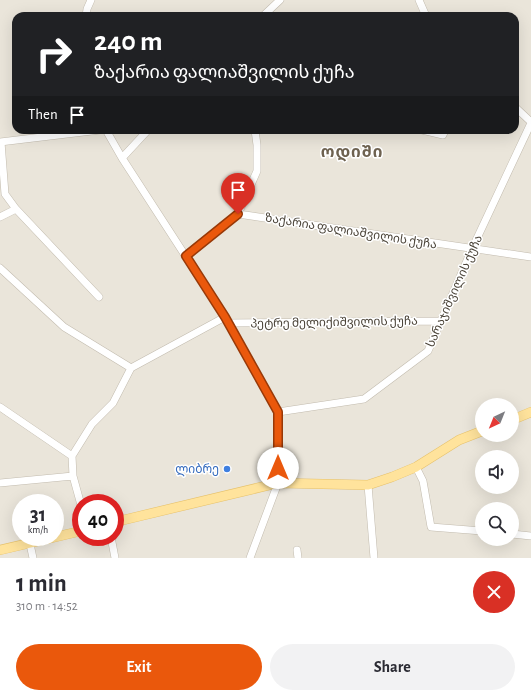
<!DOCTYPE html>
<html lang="en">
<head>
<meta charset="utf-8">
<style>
  body { margin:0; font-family:"Alegreya Sans","Noto Sans Georgian",sans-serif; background:#f2f2f3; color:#2b2b33; height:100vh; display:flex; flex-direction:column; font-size:15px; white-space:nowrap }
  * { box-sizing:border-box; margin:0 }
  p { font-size:13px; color:#7c7c81 }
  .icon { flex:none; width:22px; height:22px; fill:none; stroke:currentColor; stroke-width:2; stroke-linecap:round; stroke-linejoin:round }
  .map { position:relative; height:558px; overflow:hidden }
  .panel { display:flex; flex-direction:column; background:#fff; flex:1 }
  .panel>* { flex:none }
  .hud { position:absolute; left:12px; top:12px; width:507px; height:122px; border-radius:12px; box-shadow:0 4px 16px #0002; background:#202124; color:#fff; overflow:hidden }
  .needle { width:26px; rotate:223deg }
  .fabs { position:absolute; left:475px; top:398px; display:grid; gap:8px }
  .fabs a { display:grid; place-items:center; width:44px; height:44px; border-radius:50%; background:#fff; box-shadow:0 4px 16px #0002; font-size:20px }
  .speed { position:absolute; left:12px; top:494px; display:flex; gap:8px; font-size:20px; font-weight:700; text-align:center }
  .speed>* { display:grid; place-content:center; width:52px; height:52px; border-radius:50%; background:#fff; box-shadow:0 4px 16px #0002; line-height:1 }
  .speed small { font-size:10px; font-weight:400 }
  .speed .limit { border:6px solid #d22; background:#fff; color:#111 }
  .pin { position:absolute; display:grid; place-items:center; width:34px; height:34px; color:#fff; margin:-41px -17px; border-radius:50% 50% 50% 0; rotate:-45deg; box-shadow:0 0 4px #0007 }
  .pin .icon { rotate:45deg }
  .me { position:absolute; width:44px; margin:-22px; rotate:0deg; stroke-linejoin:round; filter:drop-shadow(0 0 3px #0008) }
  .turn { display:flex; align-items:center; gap:14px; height:84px; padding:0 16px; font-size:18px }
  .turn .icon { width:52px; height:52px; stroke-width:2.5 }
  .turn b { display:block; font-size:28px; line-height:34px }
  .then { display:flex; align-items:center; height:38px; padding:0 16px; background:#0003; gap:8px; font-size:15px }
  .round { display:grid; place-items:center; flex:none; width:42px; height:42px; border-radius:21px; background:#f2f2f3 }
  .overview { display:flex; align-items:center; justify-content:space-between; height:68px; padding:0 16px }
  h1 { font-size:24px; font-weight:700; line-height:30px }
  .action { display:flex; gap:8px; margin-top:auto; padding:8px 16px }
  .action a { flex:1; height:46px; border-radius:24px; background:#ea580c; color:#fff; font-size:16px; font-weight:700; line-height:46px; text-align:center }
  .action a+a { background:#f2f2f3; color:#2b2b33 }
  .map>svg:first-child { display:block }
  .residential { fill:#eae5da; fill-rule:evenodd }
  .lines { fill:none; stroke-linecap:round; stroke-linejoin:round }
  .minor-casing { stroke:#c2bbae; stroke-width:8 }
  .major-casing { stroke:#e6c16a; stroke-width:10 }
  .minor { stroke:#fff; stroke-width:7 }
  .major { stroke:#ffe39c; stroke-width:9 }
  .route-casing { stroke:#983908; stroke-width:10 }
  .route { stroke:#ea580c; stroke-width:7 }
  .shop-dot { fill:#3f7fe0; stroke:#fff; stroke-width:1.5 }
  .labels { text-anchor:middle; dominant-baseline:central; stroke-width:3; stroke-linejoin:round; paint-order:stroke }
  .street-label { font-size:12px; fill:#4b4439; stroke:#fff }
  .shop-label { font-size:12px; fill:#366cbe; stroke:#fff; text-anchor:end }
  .district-label { font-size:16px; font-weight:bold; letter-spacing:1px; fill:#6e6250; stroke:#fff }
</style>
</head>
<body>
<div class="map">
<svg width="531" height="558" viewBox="0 0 531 558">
  <rect width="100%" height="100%" fill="#f6f3ec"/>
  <path class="residential" d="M0,0H531V558H0ZM16,16H515V130H16ZM482,405H512V435H482ZM482,457H512V487H482ZM21,503H55V537H21ZM81,503H115V537H81ZM482,509H512V539H482Z"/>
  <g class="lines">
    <g class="minor-casing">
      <path id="minor" d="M419,0L426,16
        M86,16L87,9L91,0
        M263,16L280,0
        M515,107L531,122
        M106,130L122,158L225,317L278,412V483L250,558
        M422,130L443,135L445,130
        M0,142L100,130
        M1,142L5,194L16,209L99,297
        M122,158L148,130
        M238,214L257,171V145L255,130
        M0,217L16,209
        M185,256L238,214L531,257
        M0,268L64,327L131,368
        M229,323L440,321
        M0,407L72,456
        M278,412L364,399L428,351L472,249L531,123
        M416,467L423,481L431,527L482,531
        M0,483L73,476
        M368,485L374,558
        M81,505L73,476L72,456L92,424L113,403L131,368L225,317
        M512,534L531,536
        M111,537L115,558
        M30,544L33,558
        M297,550L298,558"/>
    </g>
    <g class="major-casing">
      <path id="major" d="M512,420L531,412
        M115,522L278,483L368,485L392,477L416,467L459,440L482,431
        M0,550L81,531"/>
    </g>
    <use href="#minor" class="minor"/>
    <use href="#major" class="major"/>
  </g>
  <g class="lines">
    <g class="route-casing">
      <path id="route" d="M238,214L186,256L225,317L278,412V468"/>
    </g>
    <use href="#route" class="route"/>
  </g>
  <circle class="shop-dot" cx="227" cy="469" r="4"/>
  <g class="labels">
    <g class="street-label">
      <text transform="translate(351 231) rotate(9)">ზაქარია ფალიაშვილის ქუჩა</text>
      <text transform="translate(454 291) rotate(-66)">სარაჯიშვილის ქუჩა</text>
      <text transform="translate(334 322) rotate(-1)">პეტრე მელიქიშვილის ქუჩა</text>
    </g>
    <g class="shop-label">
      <text x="219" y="469">ლიბრე</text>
    </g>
    <g class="district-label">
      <text x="352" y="152">ოდიში</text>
    </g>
  </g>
</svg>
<div class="fabs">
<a><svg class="needle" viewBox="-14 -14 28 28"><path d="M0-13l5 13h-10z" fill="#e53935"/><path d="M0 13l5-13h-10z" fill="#7c7c81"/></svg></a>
<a><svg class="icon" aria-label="sound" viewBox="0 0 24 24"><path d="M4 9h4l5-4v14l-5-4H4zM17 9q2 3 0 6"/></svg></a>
<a><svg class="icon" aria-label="search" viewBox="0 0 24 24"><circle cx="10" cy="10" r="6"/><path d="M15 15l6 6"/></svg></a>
</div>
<div class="speed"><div>31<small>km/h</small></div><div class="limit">40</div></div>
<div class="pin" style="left:238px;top:214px;background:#d93025"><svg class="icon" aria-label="arrive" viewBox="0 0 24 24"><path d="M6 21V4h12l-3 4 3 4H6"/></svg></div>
<svg class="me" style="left:278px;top:468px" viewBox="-20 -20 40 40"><circle r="19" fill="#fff"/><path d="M0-13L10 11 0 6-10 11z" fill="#ea580c"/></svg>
<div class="hud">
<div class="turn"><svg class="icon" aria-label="right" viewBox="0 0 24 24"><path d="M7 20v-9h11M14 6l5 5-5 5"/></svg><div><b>240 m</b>ზაქარია ფალიაშვილის ქუჩა</div></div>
<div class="then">Then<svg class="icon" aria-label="arrive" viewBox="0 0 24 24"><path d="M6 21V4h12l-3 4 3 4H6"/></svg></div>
</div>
</div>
<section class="panel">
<div class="overview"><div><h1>1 min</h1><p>310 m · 14:52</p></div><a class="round" style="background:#d93025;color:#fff"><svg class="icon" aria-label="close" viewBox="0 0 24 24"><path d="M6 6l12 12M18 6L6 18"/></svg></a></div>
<div class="action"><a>Exit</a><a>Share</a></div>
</section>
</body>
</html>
